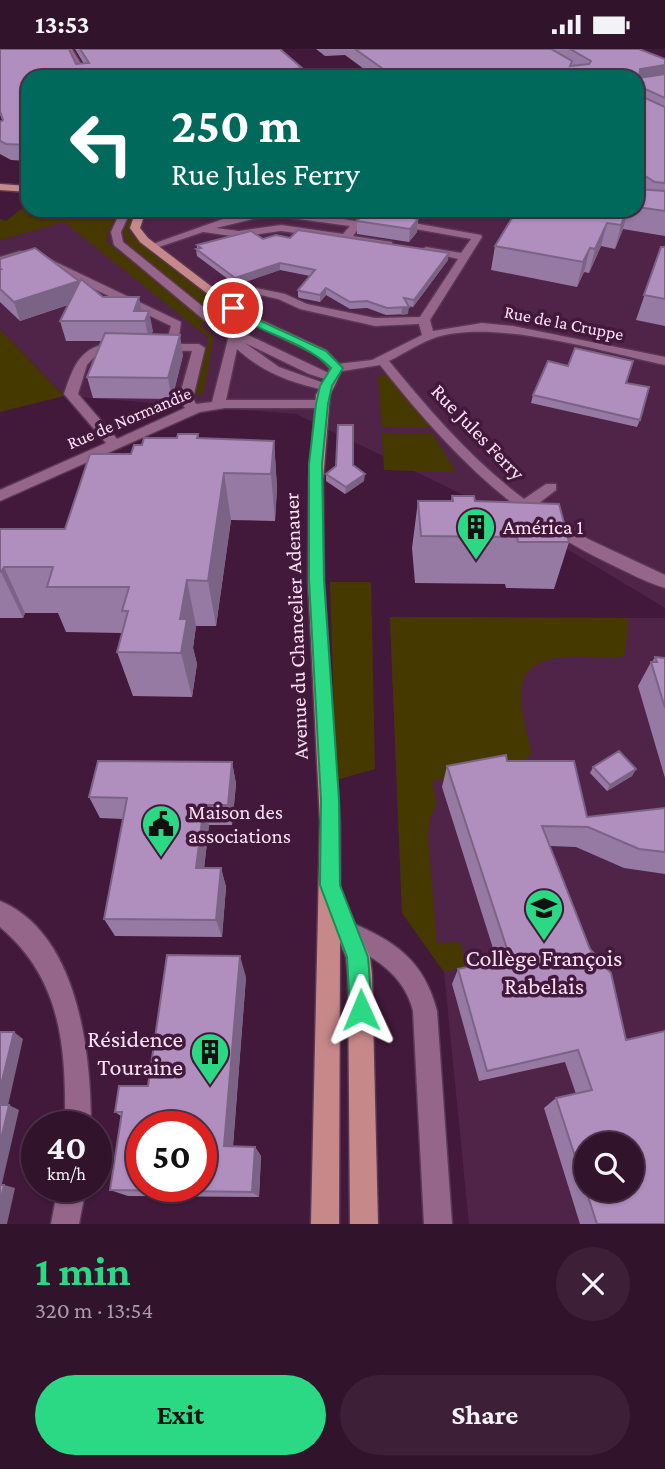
<!DOCTYPE html>
<html lang="en">
<head>
<meta charset="utf-8">
<style>
  body { margin:0; font-family:"Crimson Pro",serif; background:#3d2038; color:#f1f3f6; height:100vh; display:flex; flex-direction:column; font-size:26px; white-space:nowrap }
  * { box-sizing:border-box; margin:0 }
  p { font-size:23px; color:#a89ea9 }
  .icon { flex:none; width:38px; height:38px; fill:none; stroke:currentColor; stroke-width:2; stroke-linecap:round; stroke-linejoin:round }
  .map { position:relative; height:1175px; overflow:hidden }
  .panel { display:flex; flex-direction:column; background:#32132c; flex:1 }
  .panel>* { flex:none }
  .hud { position:absolute; left:21px; top:21px; width:623px; height:147px; border-radius:21px; box-shadow:0 2px 5px #0004,0 0 0 2px #4d3248; background:#00695c; color:#fff; overflow:hidden }
  .fabs { position:absolute; left:574px; top:1083px; display:grid; gap:14px }
  .fabs a { display:grid; place-items:center; width:70px; height:70px; border-radius:50%; background:#32132c; box-shadow:0 2px 5px #0004,0 0 0 2px #4d3248; font-size:35px }
  .speed { position:absolute; left:21px; top:1062px; display:flex; gap:14px; font-size:35px; font-weight:700; text-align:center }
  .speed>* { display:grid; place-content:center; width:91px; height:91px; border-radius:50%; background:#32132c; box-shadow:0 2px 5px #0004,0 0 0 2px #4d3248; line-height:1 }
  .speed small { font-size:18px; font-weight:400 }
  .speed .limit { border:10px solid #d22; background:#fff; color:#111 }
  .pin { position:absolute; display:grid; place-items:center; width:60px; height:60px; color:#fff; margin:-30px; border:4px solid #fff; border-radius:50%; box-shadow:0 2px 7px #0007 }
  .me { position:absolute; width:77px; margin:-38px; rotate:359deg; stroke-linejoin:round; filter:drop-shadow(0 0 5px #0008) }
  .turn { display:flex; align-items:center; gap:24px; height:147px; padding:0 35px; font-size:32px }
  .turn .icon { width:91px; height:91px; stroke-width:2.5 }
  .turn b { display:block; font-size:49px; line-height:60px }
  .round { display:grid; place-items:center; flex:none; width:74px; height:74px; border-radius:37px; background:#3d2038 }
  .overview { display:flex; align-items:center; justify-content:space-between; height:119px; padding:0 35px }
  h1 { font-size:42px; font-weight:700; line-height:52px; color:#2bd884 }
  .cta { display:flex; gap:14px; margin-top:auto; padding:14px 35px }
  .cta a { flex:1; height:80px; border-radius:42px; background:#2bd884; color:#111; font-size:28px; font-weight:700; line-height:80px; text-align:center }
  .cta a+a { background:#3d2038; color:#f1f3f6 }
  .status { display:flex; justify-content:space-between; align-items:center; height:49px; padding:0 35px; background:#32132c; direction:ltr }
  .status svg { height:19px; fill:currentColor }
  .map>svg:first-child { display:block }
  .built { fill:#502348; fill-rule:evenodd }
  .green { fill:#463900 }
  .lines { fill:none; stroke-linecap:round; stroke-linejoin:round }
  .minor-casing { stroke:#5a3853; stroke-width:3 }
  .major-casing { stroke:#5a3853; stroke-width:3 }
  .minor { fill:#956689; fill-rule:evenodd }
  .major { fill:#c7888a; fill-rule:evenodd }
  .wall { fill:#977aa3 }
  .shaded-wall { fill:#7b6385 }
  .building { fill:#b08ebe; stroke:#7b6385; stroke-width:2; fill-rule:evenodd }
  .route { fill:#2bd884; stroke:#1c8c56; stroke-width:2 }
  .labels { text-anchor:middle; dominant-baseline:central; stroke-width:7; stroke-linejoin:round; paint-order:stroke }
  .far-street-label { font-size:18px; fill:#fce1f5; stroke:#42193a }
  .street-label { font-size:21px; fill:#fce1f5; stroke:#42193a }
  .poi-label { font-size:21px; fill:#fce1f5; stroke:#42193a; text-anchor:start }
  .near-poi-label { font-size:24px; fill:#fce1f5; stroke:#42193a }
</style>
</head>
<body>
<div class="status"><b>13:53</b><svg viewBox="0 0 49 12"><path d="M0 12V9h3v3zM5 12V6h3v6zM10 12V3h3v9zM15 12V0h3v12zM26 1h20v11H26zM47 4h2v5h-2z"/></svg></div>
<div class="map">
<svg width="665" height="1175" viewBox="0 0 665 1175">
  <rect width="100%" height="100%" fill="#42193a"/>
  <path class="built" d="M665,18V559L534,480L296,365L64,347L0,280V191L62,173L42,161H637V28Z
    M390,568L665,569V1175H469L444,923L402,864ZM586,1096H632V1141H586Z"/>
  <path class="green" d="M21,160L119,161L107,186V193L206,273L200,276L214,289L203,345H195L209,289L64,173L0,191V170L6,172Z
    M132,161H135L129,183L230,264L218,268L128,195L123,184Z
    M0,280L64,347L0,363Z
    M389,325L436,379L382,378L378,328Z
    M382,384L433,385L456,423L384,421Z
    M330,533H371L375,720L336,731Z
    M390,568L629,569L625,605L620,609C587,609 521,596 521,646C521,665 528,687 532,705C505,726 465,727 432,732L437,755L430,770L428,786L437,894L460,893L467,917L444,923L402,864Z"/>
  <g class="lines">
    <g class="minor-casing">
      <path id="minor" d="M66,0H72L89,28H81Z
        M121,161H131L121,183L123,193L223,274L337,328L331,332L309,325L245,294L279,318L332,337L326,341C293,335 262,323 237,300L226,351H322L329,355L322,359H225L200,363L0,452V441L106,394L64,345C72,322 78,300 105,295C113,294 120,293 126,298L95,307L87,316L78,345L117,390L185,359L179,349L192,302L155,301V295H166L171,277L34,211L20,208L0,214V208L20,202L41,206L181,273L178,295H199L205,299L193,349L196,355L212,353L229,286L215,280L114,196L111,183Z
        M272,162L304,163L355,172L363,165L481,186L482,188L430,271L433,282L482,274L513,277L665,308V316C603,303 498,270 437,288C421,293 405,304 389,312C430,362 472,411 524,450L546,435H556V441L534,458L588,490L665,526V539C645,533 625,522 606,513C509,466 446,399 380,316L337,323L331,319L337,315L372,311L422,286L419,275L375,277L300,260L278,250L256,245L223,255L217,252L256,239L285,245L307,255L375,269L420,268L458,210L421,201L426,198L461,204L471,190L365,171L353,187L392,193V197L281,182L239,188L203,183L156,199L147,197L223,170ZM283,168L350,177L343,185L281,176L239,182L216,179L257,169Z
        M0,852C79,885 91,1005 91,1078H65C66,1001 63,931 0,878Z
        M347,872C394,891 424,911 437,962L452,1175H424L413,962C404,924 372,907 339,891L336,883L339,875Z
        M58,1138H86L79,1175H51Z"/>
    </g>
    <g class="major-casing">
      <path id="major" d="M0,135L28,137V143L0,141Z
        M136,161H146L140,179L148,189L246,264L326,301L343,319L330,346L323,431L324,531L340,773V842L370,908L372,926L378,1175H350L348,926L346,908L340,893L339,1175H311L320,773L308,531L309,431L316,346L330,320L318,307L238,268L140,193L130,179Z"/>
    </g>
    <use href="#minor" class="minor"/>
    <use href="#major" class="major"/>
  </g>
  <path class="wall" d="M0,0L76,15H84L75,0H280L302,19V28H28V112L11,111L0,105V73L2,71L0,65Z
    M316,0H639L665,10V187L623,180L615,200L601,197L589,224L584,223L577,238L491,221L495,197L541,161H637V28H375L345,6L325,7Z
    M418,170L417,183L409,193L357,185V172Z
    M290,189L448,211L413,258L408,257V265L386,266L367,259L350,260L326,246L320,253L300,249L298,248V241L310,227L280,221L236,236L197,207L196,200H197V196Z
    M661,198H665V277L636,271Z
    M0,210L79,232V234L103,248L141,262L153,282L151,285L183,306L172,350L93,349L87,328L102,292H66L60,272L68,256L20,272L0,253Z
    M533,346L640,371L637,378L531,354Z
    M198,385L199,389L274,392L277,439L275,472L231,471L216,577H196L193,599L197,615L192,648L133,647L117,603L122,584L66,583L58,564H25L23,569H0V480H65L131,405L142,396Z
    M326,425L364,432L345,445L326,432Z
    M452,447L475,452L569,493L554,540L506,539L505,535L415,534L412,499L418,452H451Z
    M655,608L665,609V729L638,637L651,613H652Z
    M507,712L587,768L665,759V825L624,819L576,798L550,797L665,1175H580L544,1059L556,1049L576,1045L565,1013L479,1032L452,935L458,920L497,912L442,738L447,717Z
    M232,713L236,735L232,776H209L204,819H221L226,838L222,888L115,887L104,870L123,770L100,769L89,748Z
    M593,718L636,720L632,727L607,742L590,724Z
    M246,928L233,1098H255L261,1107L259,1148L128,1147L110,1141L121,1067L115,1063L148,1037Z"/>
  <path class="shaded-wall" d="M665,16V27L637,33L640,20Z
    M302,19V28H230Z
    M628,161L623,180L615,200L621,176Z
    M418,170L417,183L409,193L410,180Z
    M607,174L601,197L589,224L595,200Z
    M590,199L584,223L577,238L583,213Z
    M449,204L448,211L413,258L414,251Z
    M280,214V221L236,236L235,229Z
    M79,232L84,250L20,272L14,253Z
    M326,239V246L320,253V246Z
    M139,248L143,268L134,262Z
    M409,258L408,265L401,266L402,259Z
    M149,262L153,282L149,292L145,272Z
    M180,286L183,306L172,350L168,329Z
    M274,392L277,439L275,472L271,425Z
    M224,424L231,471L216,577L208,532Z
    M365,425L364,432L345,445L346,438Z
    M4,518L25,564L23,569L1,523Z
    M187,531L196,577L193,599L197,615L192,648L181,604L180,570Z
    M232,713L236,735L232,776L228,756Z
    M636,720L632,727L607,742L610,736Z
    M204,756L209,776L202,838L196,819Z
    M221,819L226,838L222,888L216,871Z
    M240,907L246,928L232,1107L224,1097Z
    M14,983L23,990L7,1061L0,1058V1040Z
    M9,1056L19,1061L1,1139L0,1138V1095Z
    M255,1098L261,1107L259,1148L252,1143Z
    M4,1136L15,1139L7,1175H0V1154Z"/>
  <path class="building" d="M0,0H69L76,15L89,14L80,0H280L302,19L230,28H103L102,27L92,28H28V96L6,95L0,92V73L3,71L0,62Z
    M355,0H551L572,12L570,17L589,15L591,12L570,0H639L665,10V16L640,20L639,29L665,25V49L639,37V46L665,58V134L655,133L637,122V28H385L393,27Z
    M637,140L665,142V162L637,158Z
    M366,161L418,170L410,180L357,172Z
    M517,161H530L540,163L541,161H627L621,176L607,174L595,200L590,199L583,213L495,197Z
    M298,181L449,204L414,251L404,249L409,258L387,259L367,252L350,253L326,239L320,246L300,242L298,241L315,221L280,214L235,229L196,200L201,199L197,196L251,182L263,190L276,186L290,189Z
    M661,198H665V250L644,246Z
    M35,199L79,232L14,253L0,240V220H1L0,219V210Z
    M81,230L103,248H139L134,262H149L145,272H60Z
    M105,284L180,286L168,329L87,328Z
    M575,299L633,312L626,334L649,338L640,371L533,346L548,312L568,317Z
    M338,376H353V416L365,425L346,438L326,425L336,417Z
    M178,385H198L197,389L274,392L271,425L224,424L208,532L187,531L180,570H187L181,604L117,603L128,562H122L129,538H47L53,518H4L1,523H0V480H65L90,405H131L134,396H142L144,389H177Z
    M452,447H474L475,452L559,455L569,493H518L517,488L421,487L418,452H453Z
    M655,608L665,609V659L651,613H657Z
    M619,702L636,720L610,736L593,718Z
    M506,706L507,712H574L587,768L665,759V803L639,800L588,778L542,777L590,900L611,924L626,991L665,982V1175H597L556,1049L592,1041L578,1001L487,1022L458,920L510,909L447,717ZM586,1096H632V1141H586Z
    M98,712L232,713L228,756H204L196,819H221L216,871L104,870L127,749L89,748Z
    M167,906L240,907L224,1097L255,1098L252,1143L110,1141L122,1063H115L119,1037H148ZM142,1078H201V1138H142Z
    M0,983H14L0,1040Z
    M0,1056H9L0,1095Z
    M0,1136H4L0,1154Z"/>
  <path class="route" d="M229,257H236L250,267L326,302L343,319L332,337L328,355L322,415L324,531L339,751L340,836L368,908L372,961L369,969L361,973L353,969L350,961L347,908L320,836L321,751L309,531V415L316,355L320,337L331,319C303,291 261,285 229,262Z"/>
  <defs>
    <g id="building-pin" transform="scale(2.0125)"><path d="M0 17L-7.5 6A9.5 9.5 0 1 1 7.5 6Z" fill="#2bd884" stroke="#42193a"/><path d="M-4-6H4V6H1V3H-1V6H-4ZM-2.5-4.3h1.7v1.8h-1.7ZM.8-4.3h1.7v1.8H.8ZM-2.5-1h1.7V.8h-1.7ZM.8-1h1.7V.8H.8Z" fill="#111"/></g>
    <g id="civic-pin" transform="scale(2.0125)"><path d="M0 17L-7.5 6A9.5 9.5 0 1 1 7.5 6Z" fill="#2bd884" stroke="#42193a"/><path d="M-.6-6.5H3V-4.5H.6V-3L4-1V1h2V6H-6V1h2V-1L-.6-3ZM-1.2 2.5V6h2.4V2.5Z" fill="#111"/></g>
    <g id="school-pin" transform="scale(2.0125)"><path d="M0 17L-7.5 6A9.5 9.5 0 1 1 7.5 6Z" fill="#2bd884" stroke="#42193a"/><path d="M0-5L7-2L0 1L-7-2ZM-4 1L0 2.5L4 1V4Q0 6-4 4Z" fill="#111"/></g>
  </defs>
  <g fill-rule="evenodd">
    <use href="#building-pin" x="476" y="478"/>
    <use href="#civic-pin" x="161" y="775"/>
    <use href="#school-pin" x="544" y="859"/>
    <use href="#building-pin" x="210" y="1003"/>
  </g>
  <g class="labels">
    <g class="far-street-label">
      <text transform="translate(564 274) rotate(11)">Rue de la Cruppe</text>
      <text transform="translate(129 369) rotate(-23)">Rue de Normandie</text>
    </g>
    <g class="street-label">
      <text transform="translate(478 383) rotate(46)">Rue Jules Ferry</text>
      <text transform="translate(296 577) rotate(-92)">Avenue du Chancelier Adenauer</text>
    </g>
    <g class="poi-label">
      <text x="503" y="478">América 1</text>
      <text x="188" y="763">Maison des<tspan x="188" dy="24">associations</tspan></text>
    </g>
    <g class="near-poi-label">
      <text x="544" y="908">Collège François<tspan x="544" dy="28">Rabelais</tspan></text>
      <text x="183" y="989" text-anchor="end">Résidence<tspan x="183" dy="28">Touraine</tspan></text>
    </g>
  </g>
</svg>
<div class="fabs">
<a><svg class="icon" aria-label="search" viewBox="0 0 24 24"><circle cx="10" cy="10" r="6"/><path d="M15 15l6 6"/></svg></a>
</div>
<div class="speed"><div>40<small>km/h</small></div><div class="limit">50</div></div>
<div class="pin" style="left:233px;top:259px;background:#d93025"><svg class="icon" aria-label="arrive" viewBox="0 0 24 24"><path d="M6 21V4h12l-3 4 3 4H6"/></svg></div>
<svg class="me" style="left:361px;top:961px" viewBox="-20 -20 40 40"><path d="M0-17L14 15 0 8-14 15z" fill="#2bd884" stroke="#fff" stroke-width="4"/></svg>
<div class="hud">
<div class="turn"><svg class="icon" aria-label="left" viewBox="0 0 24 24"><path d="M17 20v-9H6M10 6l-5 5 5 5"/></svg><div><b>250 m</b>Rue Jules Ferry</div></div>
</div>
</div>
<section class="panel">
<div class="overview"><div><h1>1 min</h1><p>320 m · 13:54</p></div><a class="round"><svg class="icon" aria-label="close" viewBox="0 0 24 24"><path d="M6 6l12 12M18 6L6 18"/></svg></a></div>
<div class="cta"><a>Exit</a><a>Share</a></div>
</section>
</body>
</html>
